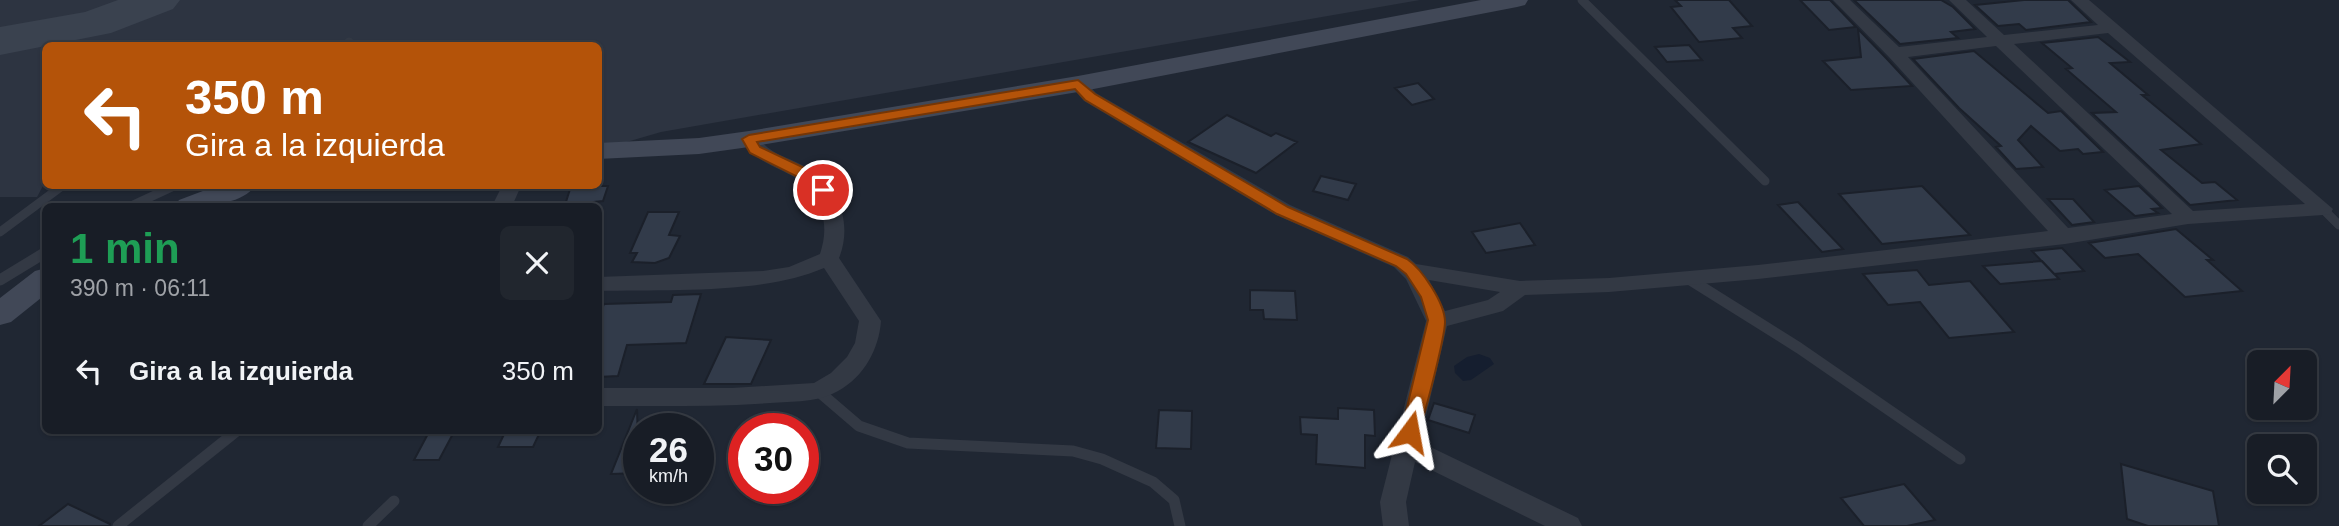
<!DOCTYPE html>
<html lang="es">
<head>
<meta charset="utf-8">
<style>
  body { margin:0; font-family:Helvetica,sans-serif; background:#21262e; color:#f1f3f6; height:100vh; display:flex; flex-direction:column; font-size:26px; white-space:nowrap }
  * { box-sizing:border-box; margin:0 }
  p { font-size:23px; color:#9fa2a7 }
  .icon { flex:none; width:38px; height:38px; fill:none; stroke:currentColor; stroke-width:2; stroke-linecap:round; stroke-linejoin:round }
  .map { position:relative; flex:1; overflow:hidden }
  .sheet { position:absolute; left:42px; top:203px; width:560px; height:231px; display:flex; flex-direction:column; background:#181d26; border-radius:10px; box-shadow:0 2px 5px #0004,0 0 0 2px #363b43 }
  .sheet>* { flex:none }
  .banner { position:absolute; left:42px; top:42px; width:560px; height:147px; border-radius:10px; box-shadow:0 2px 5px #0004,0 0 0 2px #363b43; background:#b45309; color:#fff; overflow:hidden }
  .needle { width:46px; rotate:24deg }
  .controls { position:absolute; left:2247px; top:350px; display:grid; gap:14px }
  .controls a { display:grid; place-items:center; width:70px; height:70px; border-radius:10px; background:#181d26; box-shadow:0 2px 5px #0004,0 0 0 2px #363b43; font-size:35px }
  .speed { position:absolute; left:623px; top:413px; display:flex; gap:14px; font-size:35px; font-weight:700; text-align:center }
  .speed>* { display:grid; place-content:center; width:91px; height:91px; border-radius:50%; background:#181d26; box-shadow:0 2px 5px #0004,0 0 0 2px #363b43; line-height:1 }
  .speed small { font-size:18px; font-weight:400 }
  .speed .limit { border:10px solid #d22; background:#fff; color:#111 }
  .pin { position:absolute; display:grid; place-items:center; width:60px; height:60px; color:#fff; margin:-30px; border:4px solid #fff; border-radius:50%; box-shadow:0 2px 7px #0007 }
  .me { position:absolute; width:77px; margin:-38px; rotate:13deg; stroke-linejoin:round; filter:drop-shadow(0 0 5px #0008) }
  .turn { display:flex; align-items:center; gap:24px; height:147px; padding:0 28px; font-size:32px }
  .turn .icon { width:91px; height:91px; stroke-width:2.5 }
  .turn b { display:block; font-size:49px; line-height:60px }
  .round { display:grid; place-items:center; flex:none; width:74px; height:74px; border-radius:10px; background:#21262e }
  .overview { display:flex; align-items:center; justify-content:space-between; height:119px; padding:0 28px }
  h1 { font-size:42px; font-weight:800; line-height:52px; color:#1e9e55 }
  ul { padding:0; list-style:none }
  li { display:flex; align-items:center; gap:21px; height:98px; padding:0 28px }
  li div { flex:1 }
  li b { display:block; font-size:26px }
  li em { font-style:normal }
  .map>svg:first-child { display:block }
  .airport { fill:#2d3441 }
  .water { fill:#151e2f }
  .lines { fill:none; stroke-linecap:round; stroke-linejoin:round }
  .taxiway { fill:#3a424f; fill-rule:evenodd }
  .building { fill:#323b4a; stroke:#1b202a; stroke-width:2 }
  .service-far1 { stroke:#333944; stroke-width:9 }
  .service { stroke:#333944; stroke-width:11 }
  .minor { fill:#333944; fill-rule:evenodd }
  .secondary { fill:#414857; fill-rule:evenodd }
  .route { fill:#b45309; stroke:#753606; stroke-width:2 }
</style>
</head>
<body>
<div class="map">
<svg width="2339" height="526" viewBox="0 0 2339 526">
  <rect width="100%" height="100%" fill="#202733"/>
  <path class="airport" d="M0,0H1420L661,132L599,150L598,46H46L45,182L37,197H0Z"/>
  <path class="water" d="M1479,354L1490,358L1494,364L1471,380L1463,381L1455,373L1454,366L1467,357Z"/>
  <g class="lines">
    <path class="taxiway" d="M118,0H180L173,9L111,33L0,55V27L85,12Z"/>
  </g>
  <path class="building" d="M1675,0H1729L1752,26L1733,28L1742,38L1699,42L1671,7L1681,6Z
    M1800,0H1830L1856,27L1829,30Z
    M1854,0H1941L1953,7L1975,29L1951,32L1958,38L1900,44Z
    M2024,0H2068L2091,22L2026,30L2019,24L1998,26L1975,5Z
    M1858,29L1887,59L1912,86L1851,90L1823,61L1861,57Z
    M2098,37L2130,62L2110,63L2148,95H2142L2201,144L2161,150L2202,183L2215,182L2237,200L2190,205L2092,113L2116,112L2066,69L2072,68L2042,43Z
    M1689,45L1702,60L1667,62L1655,47Z
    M1974,51L2048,113L2061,111L2103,152L2083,154L2078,149L2060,151L2031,126L2018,140L2043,167L2016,169L1996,147L2001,146L1959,108L1913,59Z
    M1418,83L1434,99L1412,105L1395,88Z
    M1227,115L1271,136L1276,133L1297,142L1256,173L1188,142Z
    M1321,176L1356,184L1348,200L1313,191Z
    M571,186H608L603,201L565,205Z
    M1922,186L1970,235L1882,244L1839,194Z
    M2139,186L2162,208L2152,209L2158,213L2135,216L2105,190Z
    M2048,199H2073L2094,222L2072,225Z
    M1798,202L1843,249L1822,252L1778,205Z
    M648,212H679L669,235L680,236L669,258L655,263L632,262L637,253H630Z
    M1520,223L1535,245L1486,253L1472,232Z
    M2176,229L2213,260H2207L2242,291L2185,297L2138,254L2105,258L2089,243Z
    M2062,248L2084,271L2054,274L2032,251Z
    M2042,261L2059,279L2000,284L1983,266Z
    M1917,270L1929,285L1970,281L2014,332L1949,338L1920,302L1888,305L1863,274Z
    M1250,290L1295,291L1297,320L1264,319L1263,310H1250Z
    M701,294L686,343L627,345L618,376L598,377V319L604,304L671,302L673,295Z
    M726,337L771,340L751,384H704Z
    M1434,403L1475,415L1469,433L1428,420Z
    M1338,408L1374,410L1375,436L1365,435V468L1316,464L1317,435L1301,434L1300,417L1338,419Z
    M637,409L639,473L611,474Z
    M1159,410L1192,411L1191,449L1156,448Z
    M430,430H455L439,460H414Z
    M506,430H541L533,447H498Z
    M2121,464L2213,491L2219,526H2148L2127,519Z
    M1904,484L1935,520L1907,526H1864L1841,498Z
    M68,504L110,524V526H39Z"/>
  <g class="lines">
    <path class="service-far1" d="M1582,0L1765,181
      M349,42L351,46
      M131,206L174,186
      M2323,209L2339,225
      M0,232L62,186"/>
    <path class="service" d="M1689,279L1799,348L1960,459
      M0,280L46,252
      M817,390L859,426L908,443L1073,451L1102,459L1153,482L1174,500L1180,526
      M118,526L238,430
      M368,526L394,501"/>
    <path class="minor" d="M1833,0H1850L1899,47L1987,37L1949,0H1966L2004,35L2098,25L2071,0H2089L2333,209L2330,214L2323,215L2188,224L2065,244L1758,279L1609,292L1525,295L1503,311L1447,326L1420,442L1578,518L1582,526H1545L1415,462L1406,502L1409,526H1383L1380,502L1426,321L1406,279L1394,267L1276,215L1084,101L1069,84L1072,80H1084L1096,93L1290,205L1408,257L1416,264L1520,281L1609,278L1758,265L2048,231L1889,57ZM2108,33L2305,204L2193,211L2014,44ZM1996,46L2172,214L2068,228L1908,57ZM1429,280L1500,292L1488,300L1445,311Z
      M749,133L756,135C770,156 791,157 811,170C841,188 852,227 839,258L881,321C879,349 864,377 838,391C817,403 793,401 770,403C713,407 656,406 598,406V388H732L814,383L831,373L847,357L855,343L859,321L824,268C761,295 668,289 598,291V277L763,271L789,267L820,254C825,239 826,225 821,210C806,165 764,176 740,139Z
      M502,186H521L512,206H492Z"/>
    <path class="secondary" d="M1481,0H1528L1525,5L1517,7L1078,92L749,147L699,154L598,159V143L699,138L749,131L1078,76Z
      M216,186H255C241,206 197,208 175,206L179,200Z
      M46,268V294L11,322L0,325V298L35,271Z"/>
  </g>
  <path class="route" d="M1078,80L1095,94L1288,207L1407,259C1422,269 1445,303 1445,322C1445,336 1423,425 1416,437H1404L1401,432L1428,320L1421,297L1406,274L1396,266L1277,214L1085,100L1075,89L757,142L760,147L813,172L831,190L823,194L802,179L750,153L742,139L749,135Z"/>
</svg>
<div class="controls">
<a><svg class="needle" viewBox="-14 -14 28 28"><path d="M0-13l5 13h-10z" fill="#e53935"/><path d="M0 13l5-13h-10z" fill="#9fa2a7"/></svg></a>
<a><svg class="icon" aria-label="search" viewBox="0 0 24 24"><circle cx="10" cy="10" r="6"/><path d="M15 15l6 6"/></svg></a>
</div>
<div class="speed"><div>26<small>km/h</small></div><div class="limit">30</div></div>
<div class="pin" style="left:823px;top:190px;background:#d93025"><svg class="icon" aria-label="arrive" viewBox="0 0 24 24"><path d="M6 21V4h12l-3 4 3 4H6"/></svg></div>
<svg class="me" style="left:1410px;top:432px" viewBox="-20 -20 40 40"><path d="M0-17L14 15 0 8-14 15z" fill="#b45309" stroke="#fff" stroke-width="4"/></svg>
<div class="banner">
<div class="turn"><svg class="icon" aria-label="left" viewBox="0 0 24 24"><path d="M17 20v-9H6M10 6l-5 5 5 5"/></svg><div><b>350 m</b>Gira a la izquierda</div></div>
</div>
<section class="sheet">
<div class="overview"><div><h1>1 min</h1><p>390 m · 06:11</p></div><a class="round"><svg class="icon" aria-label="close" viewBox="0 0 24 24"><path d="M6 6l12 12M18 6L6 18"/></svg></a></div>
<ul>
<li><svg class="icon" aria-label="left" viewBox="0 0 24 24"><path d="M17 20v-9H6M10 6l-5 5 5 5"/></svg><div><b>Gira a la izquierda</b></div><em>350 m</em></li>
</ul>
</section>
</div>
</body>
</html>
